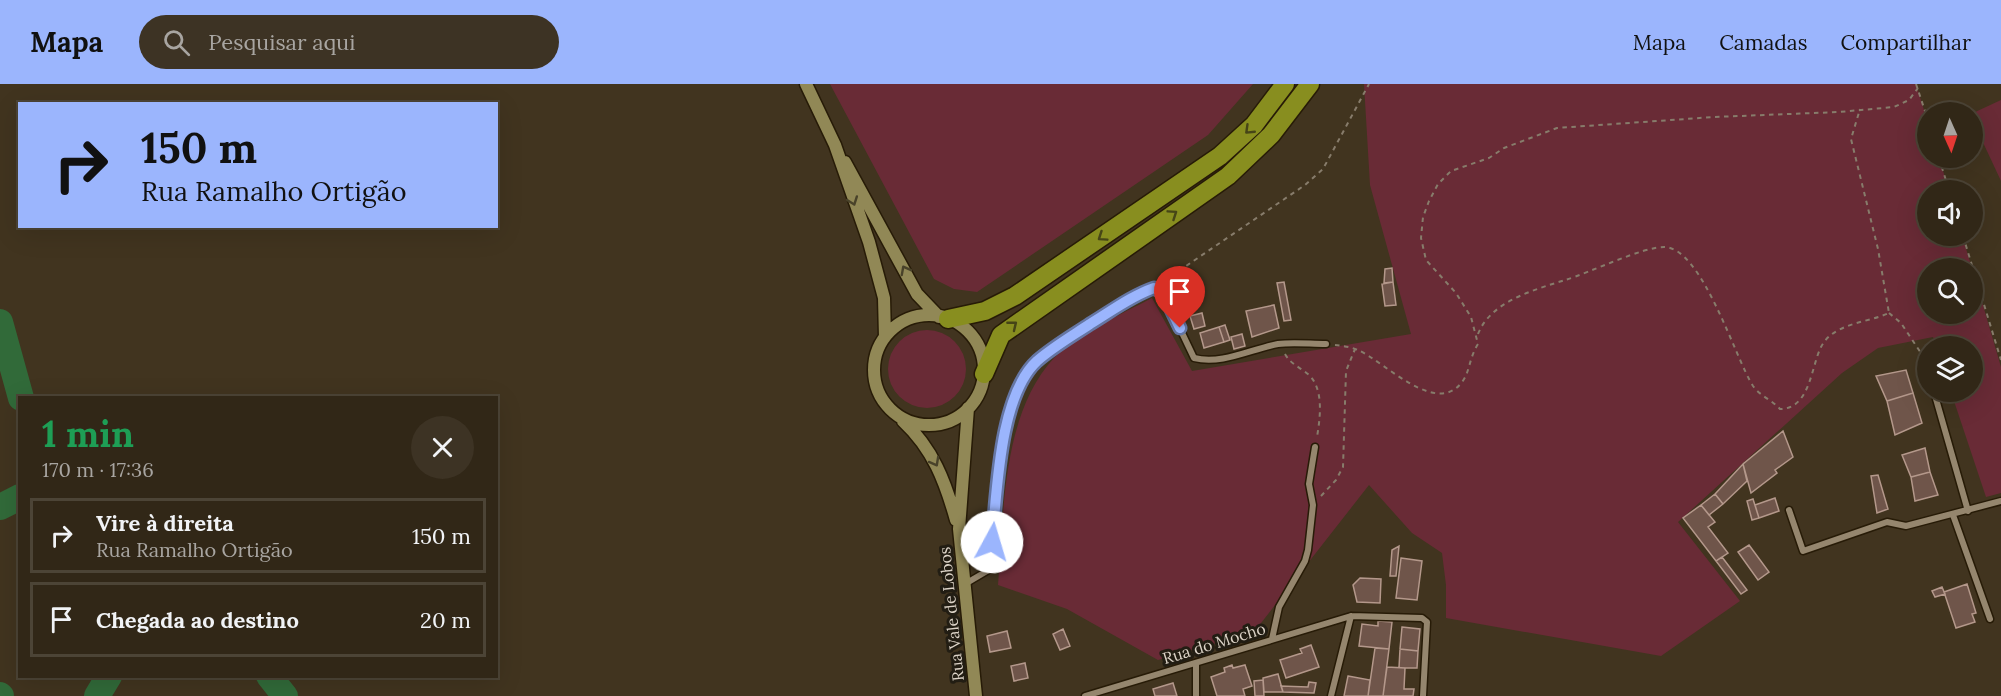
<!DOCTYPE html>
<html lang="pt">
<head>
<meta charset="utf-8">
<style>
  body { margin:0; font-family:Lora,serif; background:#3d3324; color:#f1f3f6; height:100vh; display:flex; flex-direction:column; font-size:22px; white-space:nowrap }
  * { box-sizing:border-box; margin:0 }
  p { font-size:20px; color:#a8a5a1 }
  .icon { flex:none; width:33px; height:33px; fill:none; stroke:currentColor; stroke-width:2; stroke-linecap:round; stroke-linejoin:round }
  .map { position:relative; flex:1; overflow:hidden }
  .details { position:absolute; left:18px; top:312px; width:480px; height:282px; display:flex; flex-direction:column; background:#312717; border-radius:0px; box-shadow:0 6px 24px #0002,0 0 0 2px #4c4436 }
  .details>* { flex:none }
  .guide { position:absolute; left:18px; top:18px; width:480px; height:126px; border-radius:0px; box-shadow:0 6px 24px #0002,0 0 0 2px #4c4436; background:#9bb5fd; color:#111; overflow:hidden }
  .needle { width:39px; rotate:177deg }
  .tools { position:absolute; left:1917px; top:18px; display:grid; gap:12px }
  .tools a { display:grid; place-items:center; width:66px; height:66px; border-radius:50%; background:#312717; box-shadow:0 6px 24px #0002,0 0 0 2px #4c4436; font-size:30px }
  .pin { position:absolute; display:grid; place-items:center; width:51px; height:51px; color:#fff; margin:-62px -26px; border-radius:50% 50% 50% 0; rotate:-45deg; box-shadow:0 0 6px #0007 }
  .pin .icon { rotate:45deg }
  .me { position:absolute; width:66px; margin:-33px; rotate:6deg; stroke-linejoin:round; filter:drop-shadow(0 0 4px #0008) }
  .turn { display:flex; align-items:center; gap:21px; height:126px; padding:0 24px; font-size:27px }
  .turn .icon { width:78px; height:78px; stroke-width:2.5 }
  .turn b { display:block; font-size:42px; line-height:51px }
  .round { display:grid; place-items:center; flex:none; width:63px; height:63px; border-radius:32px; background:#3d3324 }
  .summary { display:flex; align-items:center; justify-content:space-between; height:102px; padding:0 24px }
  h1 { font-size:36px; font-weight:700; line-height:45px; color:#1e9e55 }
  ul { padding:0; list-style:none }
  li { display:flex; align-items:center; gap:18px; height:75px; margin:0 12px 9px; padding:0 12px; border:3px solid #4c4436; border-radius:0px }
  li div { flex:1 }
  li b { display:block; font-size:22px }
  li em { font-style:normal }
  header { display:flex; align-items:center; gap:36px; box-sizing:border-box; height:84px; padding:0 30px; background:#9bb5fd; color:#111 }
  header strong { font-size:28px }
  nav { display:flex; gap:33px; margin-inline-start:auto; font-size:21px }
  .search { width:420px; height:54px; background:#3d3324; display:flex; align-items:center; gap:15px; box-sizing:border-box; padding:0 21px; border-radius:33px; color:#a8a5a1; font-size:22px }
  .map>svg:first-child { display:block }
  .green { fill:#692b36 }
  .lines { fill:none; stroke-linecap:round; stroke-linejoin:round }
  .river { stroke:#316a39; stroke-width:26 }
  .building { fill:#6f554a; stroke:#b4988b; stroke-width:1.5 }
  .minor-casing { stroke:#271b07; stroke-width:9 }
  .secondary-casing { stroke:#271b07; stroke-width:15 }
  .motorway-casing { stroke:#271b07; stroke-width:21 }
  .path { stroke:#877c6b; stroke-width:2; stroke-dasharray:4.5 4.5; stroke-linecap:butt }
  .minor { stroke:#95866e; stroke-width:6 }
  .secondary { stroke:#918856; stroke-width:12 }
  .motorway { stroke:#888e1f; stroke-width:18 }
  .oneway { stroke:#464517 }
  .oneway2 { stroke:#49422a }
  .route-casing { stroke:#6576a4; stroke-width:15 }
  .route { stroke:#9bb5fd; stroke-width:10 }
  .labels { text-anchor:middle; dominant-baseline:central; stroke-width:6; stroke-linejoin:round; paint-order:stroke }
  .street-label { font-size:16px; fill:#dcd3c7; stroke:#221d13 }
</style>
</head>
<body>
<header>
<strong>Mapa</strong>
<div class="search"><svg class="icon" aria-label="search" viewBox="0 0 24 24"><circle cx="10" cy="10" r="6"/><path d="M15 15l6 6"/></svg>Pesquisar aqui</div>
<nav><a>Mapa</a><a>Camadas</a><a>Compartilhar</a></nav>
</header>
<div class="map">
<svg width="2001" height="612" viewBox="0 0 2001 612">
  <rect width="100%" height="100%" fill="#41341f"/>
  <path class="green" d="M830,0H1253L1208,51L977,208L954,205L934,195Z
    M1364,0H1916L1927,36L1928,74H1939L1949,106H1928V152H1962L1972,184H1928V230H1972L1973,187L2001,283V409L1986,413L1951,308H1972V262H1937L1933,253L1878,264L1842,289L1678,438L1740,517L1661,572L1446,534V501L1442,469L1412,449L1369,401L1254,548L1158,576L1067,525L998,501C1004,427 1002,330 1054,274C1078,249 1122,230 1152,214L1192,287L1411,250L1370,101Z
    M2001,16V97L1972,35L1973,29Z
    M888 285a39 39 0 1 1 78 0a39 39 0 1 1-78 0Z"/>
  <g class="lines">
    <path class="river" d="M0,238L21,314
      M0,423L20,413
      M269,592L285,612
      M0,611L1,612
      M97,612L109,592"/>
  </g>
  <path class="building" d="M1392,184L1393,198L1384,199L1385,185Z
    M1284,198L1291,236L1284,237L1277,199Z
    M1393,198L1396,221L1385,222L1382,200Z
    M1274,221L1279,244L1252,253L1246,227Z
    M1202,229L1205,242L1194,245L1190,232Z
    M1225,241L1230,256L1224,258L1219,243Z
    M1219,243L1224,258L1204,264L1200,249Z
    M1242,250L1245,262L1234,265L1231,253Z
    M1906,286L1913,309L1887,317L1876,292Z
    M1913,309L1922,339L1895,351L1887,317Z
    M1783,347L1793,373L1775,386L1777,389L1751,409L1743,380Z
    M1925,364L1930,388L1911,393L1902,371Z
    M1743,380L1747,397L1723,420L1715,410Z
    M1930,388L1938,411L1915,417L1911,393Z
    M1878,391L1888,425L1877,429L1871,392Z
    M1715,410L1723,420L1709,431L1701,421Z
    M1775,414L1779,427L1759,434L1755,421Z
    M1753,415L1759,434L1752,436L1747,417Z
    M1701,421L1715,438L1708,443L1728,469L1716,477L1683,434Z
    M1749,461L1769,488L1758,496L1738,468Z
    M1399,462L1396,492H1390L1392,466Z
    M1722,473L1747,506L1741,510L1716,477Z
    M1401,474L1422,477L1417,516L1396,514Z
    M1360,494L1381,495L1380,519L1357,518L1353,501Z
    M1967,500L1976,529L1972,530L1975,538L1956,544L1944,508Z
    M1942,503L1945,510L1935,513L1932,507Z
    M1378,537L1392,538L1389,565L1359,562L1362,540L1378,542Z
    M1402,543L1420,545L1418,567L1400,565Z
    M1063,545L1070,562L1060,566L1053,550Z
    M1007,547L1011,564L990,568L987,552Z
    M1311,561L1319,583L1286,594L1280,576L1302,569L1300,565Z
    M1375,564L1389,565L1383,612H1368Z
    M1400,565L1418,567L1417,584H1399Z
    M1025,579L1028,594L1014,597L1011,582Z
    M1232,581L1233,584L1245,581L1252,602L1243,605L1245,612H1217L1211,593L1225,588L1224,584Z
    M1387,583L1405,584L1404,605H1414L1413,612H1383Z
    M1278,590L1283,608H1264L1263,594Z
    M1348,592L1370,596L1368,612H1344Z
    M1263,596L1264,612H1255L1254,597Z
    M1309,598L1316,599L1314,609L1283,608L1281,602L1308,603Z
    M1173,599L1177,612H1155L1153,605Z"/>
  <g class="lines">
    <g class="minor-casing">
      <path id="minor" d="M1925,277L1928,286
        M1934,308L1968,427
        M1789,426L1803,467L1887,438L1906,442L2001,417
        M1953,431L1990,535
        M965,500L987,487C997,432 995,316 1037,278C1067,249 1108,229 1143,208L1154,204L1163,209L1194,274C1222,281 1251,265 1278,260C1293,258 1310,260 1326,260
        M1272,555L1279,523L1305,477L1308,466L1313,421L1309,400L1315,363
        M1196,579V612
        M1085,612L1351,532L1422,534L1427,538L1423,612
        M1331,612L1351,532"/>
    </g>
    <g class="secondary-casing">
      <path id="secondary" d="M806,0L835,61L869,158L884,214L885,253
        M845,78L917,210L939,233
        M874 286a55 55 0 1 1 110 0a55 55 0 1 1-110 0Z
        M968,324L959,445L976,612
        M903,337C933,365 945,397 956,436"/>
    </g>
    <g class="motorway-casing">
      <path id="motorway" d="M948,235L985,227L1015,212L1220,72L1254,41L1285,0
        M984,290L1001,251L1228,92L1271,51L1310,0"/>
    </g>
    <path class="path" d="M1916,0L1928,36
      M1939,74L1949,106
      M1963,152L2001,276
      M1164,197L1305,101L1323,85L1369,0
      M1889,229L1901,239L1921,269
      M1478,250C1491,217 1534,206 1565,196C1589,189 1642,163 1664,163C1702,163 1735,274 1753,302C1760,312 1772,316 1780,325C1810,325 1811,283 1821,263C1833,239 1867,239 1889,229L1878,165L1851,55L1860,25
      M1335,261C1343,262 1351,263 1358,266C1385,278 1436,333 1462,298C1470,288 1469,274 1478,260L1471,233L1456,209L1426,176L1421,154L1423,133L1429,117L1438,100L1451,87L1489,74L1504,64L1557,44L1714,33L1839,28L1894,23L1909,16L1918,4
      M1285,270C1291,281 1302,284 1310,292C1324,307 1320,335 1317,353
      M1321,412L1336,396L1343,383L1346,287L1355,265"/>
    <use href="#minor" class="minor"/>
    <use href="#secondary" class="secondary"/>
    <use href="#motorway" class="motorway"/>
  </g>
  <defs><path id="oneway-chevron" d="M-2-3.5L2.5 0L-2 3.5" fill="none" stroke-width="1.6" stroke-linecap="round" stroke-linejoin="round" transform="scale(1.5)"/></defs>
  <g class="oneway">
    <use href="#oneway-chevron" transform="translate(1249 46) rotate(136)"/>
    <use href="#oneway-chevron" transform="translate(1173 130) rotate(-34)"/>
    <use href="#oneway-chevron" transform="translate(1102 153) rotate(146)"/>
    <use href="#oneway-chevron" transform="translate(1013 241) rotate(-39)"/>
  </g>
  <g class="oneway2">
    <use href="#oneway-chevron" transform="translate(853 117) rotate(70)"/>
    <use href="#oneway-chevron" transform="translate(905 186) rotate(-118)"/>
    <use href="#oneway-chevron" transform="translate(935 378) rotate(61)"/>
  </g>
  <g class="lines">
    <g class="route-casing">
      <path id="route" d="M992,458C997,409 999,312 1037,277C1053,263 1072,252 1090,240C1110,228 1131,212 1154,204L1163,209L1180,244"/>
    </g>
    <use href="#route" class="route"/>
  </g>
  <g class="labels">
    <g class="street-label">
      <text transform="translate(951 530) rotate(-96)">Rua Vale de Lobos</text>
      <text transform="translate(1214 559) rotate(-17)">Rua do Mocho</text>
    </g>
  </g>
</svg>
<div class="tools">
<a><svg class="needle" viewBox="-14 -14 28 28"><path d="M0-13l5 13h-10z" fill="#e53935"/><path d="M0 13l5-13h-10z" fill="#a8a5a1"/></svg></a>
<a><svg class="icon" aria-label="sound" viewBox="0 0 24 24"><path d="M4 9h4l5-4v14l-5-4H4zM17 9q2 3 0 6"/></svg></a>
<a><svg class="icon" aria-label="search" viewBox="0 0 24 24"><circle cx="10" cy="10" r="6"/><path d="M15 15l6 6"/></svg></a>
<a><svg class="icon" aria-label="layers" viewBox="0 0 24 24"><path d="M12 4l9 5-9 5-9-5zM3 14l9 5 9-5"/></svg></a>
</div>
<div class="pin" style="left:1180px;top:244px;background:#d93025"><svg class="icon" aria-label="arrive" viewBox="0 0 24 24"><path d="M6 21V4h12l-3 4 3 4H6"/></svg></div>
<svg class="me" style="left:992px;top:458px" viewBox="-20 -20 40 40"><circle r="19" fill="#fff"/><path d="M0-13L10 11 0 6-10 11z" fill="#9bb5fd"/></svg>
<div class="guide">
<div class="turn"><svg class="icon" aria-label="right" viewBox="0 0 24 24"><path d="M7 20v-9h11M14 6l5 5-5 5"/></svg><div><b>150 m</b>Rua Ramalho Ortigão</div></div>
</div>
<section class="details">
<div class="summary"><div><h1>1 min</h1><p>170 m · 17:36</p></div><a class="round"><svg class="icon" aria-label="close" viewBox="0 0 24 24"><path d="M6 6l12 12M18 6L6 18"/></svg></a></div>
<ul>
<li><svg class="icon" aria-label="right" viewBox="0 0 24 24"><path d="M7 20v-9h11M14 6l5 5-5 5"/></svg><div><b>Vire à direita</b><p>Rua Ramalho Ortigão</p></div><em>150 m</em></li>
<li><svg class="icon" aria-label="arrive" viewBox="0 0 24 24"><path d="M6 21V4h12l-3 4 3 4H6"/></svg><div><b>Chegada ao destino</b></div><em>20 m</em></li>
</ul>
</section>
</div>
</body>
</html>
